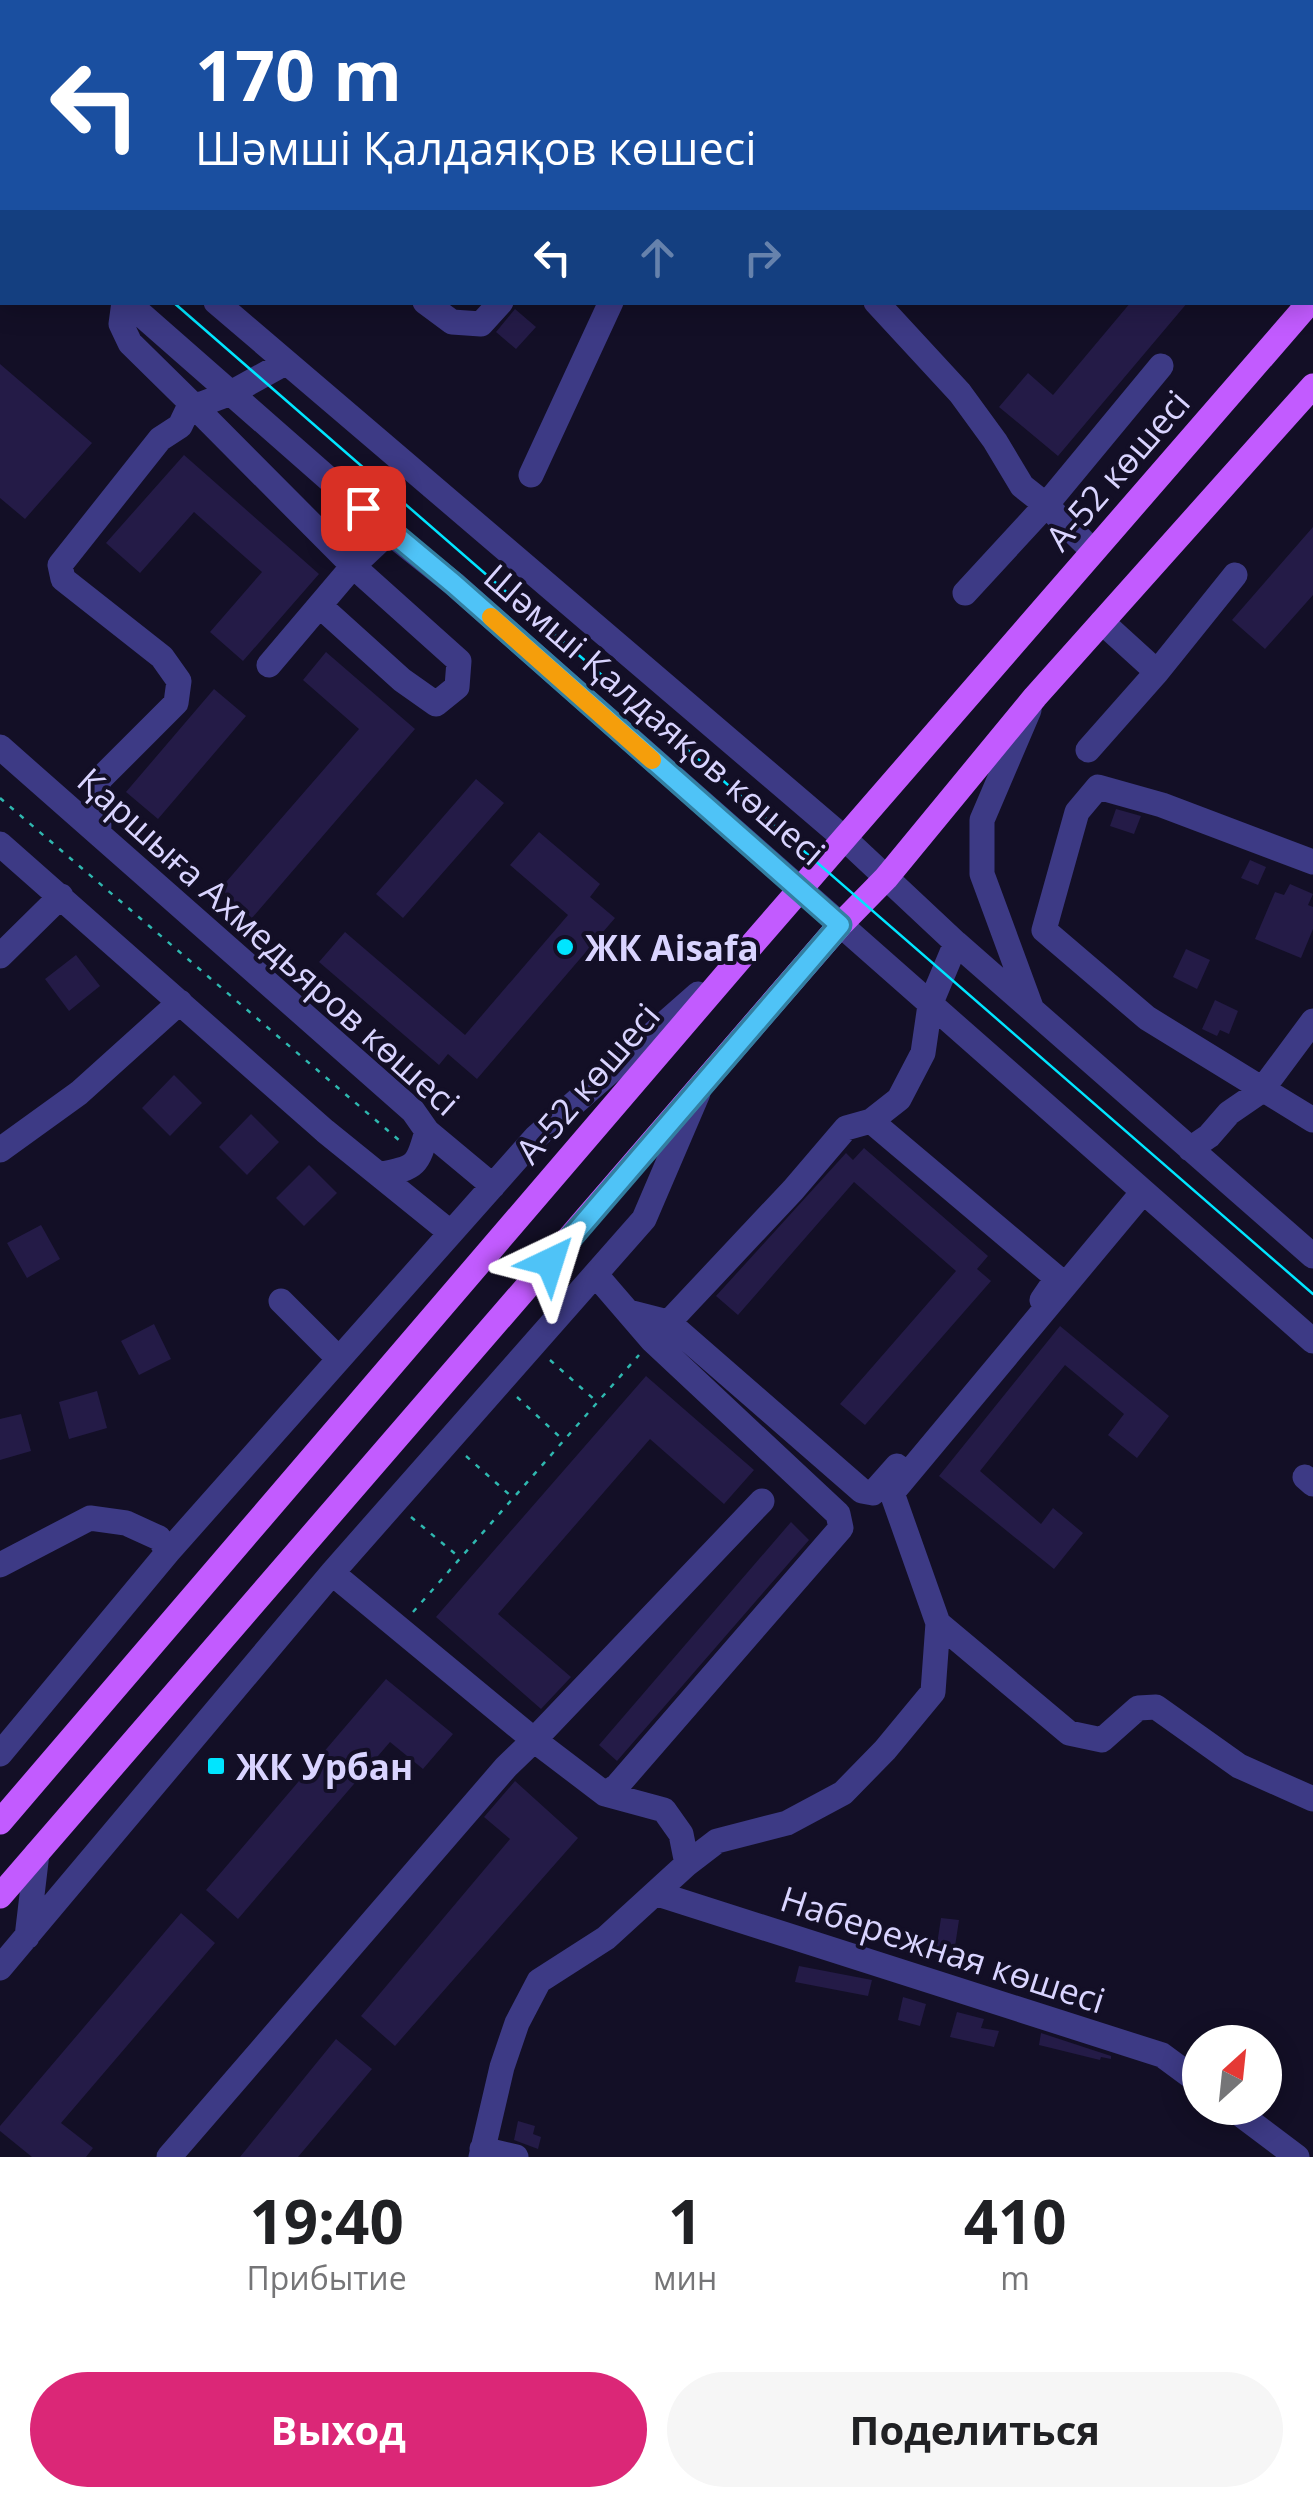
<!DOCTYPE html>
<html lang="ru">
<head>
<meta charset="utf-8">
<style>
  body { margin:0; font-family:"Open Sans",sans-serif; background:#f6f6f6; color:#202124; height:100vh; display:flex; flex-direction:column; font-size:38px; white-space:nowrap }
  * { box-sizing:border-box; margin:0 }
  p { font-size:32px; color:#757577 }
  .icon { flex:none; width:55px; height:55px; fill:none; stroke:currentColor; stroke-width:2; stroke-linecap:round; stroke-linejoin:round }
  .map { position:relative; height:2157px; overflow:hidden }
  .side { display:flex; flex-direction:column; background:#fff; flex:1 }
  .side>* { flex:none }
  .guide { position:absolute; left:0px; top:0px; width:1315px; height:305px; box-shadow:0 5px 25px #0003; background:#1a4fa0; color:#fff; overflow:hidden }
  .needle { width:65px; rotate:27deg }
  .controls { position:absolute; left:1182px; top:2025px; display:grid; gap:20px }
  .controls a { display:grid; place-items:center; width:100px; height:100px; border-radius:50%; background:#fff; box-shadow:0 5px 25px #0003; font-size:50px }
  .pin { position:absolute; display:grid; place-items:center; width:85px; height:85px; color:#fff; margin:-42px; border-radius:20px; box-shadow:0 5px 15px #0006 }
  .me { position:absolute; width:110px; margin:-55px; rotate:41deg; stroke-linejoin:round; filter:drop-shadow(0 0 8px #0008) }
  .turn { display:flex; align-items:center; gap:35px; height:210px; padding:0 30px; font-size:45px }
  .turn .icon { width:130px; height:130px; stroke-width:2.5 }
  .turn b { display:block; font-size:70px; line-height:85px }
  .lanes { display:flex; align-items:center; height:95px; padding:0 30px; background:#0003; justify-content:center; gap:50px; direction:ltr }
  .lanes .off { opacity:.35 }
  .eta { display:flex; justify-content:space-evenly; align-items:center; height:170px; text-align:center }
  .eta b { font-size:60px; font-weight:700; line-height:70px }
  .button { display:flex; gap:20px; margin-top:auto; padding:20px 30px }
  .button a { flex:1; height:115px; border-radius:60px; background:#db2777; color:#fff; font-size:40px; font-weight:700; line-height:115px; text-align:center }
  .button a+a { background:#f6f6f6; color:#202124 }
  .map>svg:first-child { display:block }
  .building { fill:#241b47 }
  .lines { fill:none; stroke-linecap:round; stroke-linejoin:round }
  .path { stroke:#2fb8b0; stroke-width:2.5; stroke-dasharray:5 8; stroke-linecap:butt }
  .minor { stroke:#3d3a85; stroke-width:25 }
  .major { stroke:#c25bff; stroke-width:25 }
  .tram { stroke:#00e5ff; stroke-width:2.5 }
  .route-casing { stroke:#337fa1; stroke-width:25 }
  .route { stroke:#4fc3f7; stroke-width:18 }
  .slow { stroke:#f59e0b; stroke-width:18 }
  .poi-dot { fill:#00e5ff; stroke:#130f26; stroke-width:4 }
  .labels { text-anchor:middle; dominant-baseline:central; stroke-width:8; stroke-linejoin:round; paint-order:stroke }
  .street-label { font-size:35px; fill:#d9d4ff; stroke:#130f26 }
  .poi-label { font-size:35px; font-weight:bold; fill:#d9d4ff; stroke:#130f26; text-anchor:start }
</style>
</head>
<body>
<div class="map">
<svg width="1313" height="2157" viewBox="0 0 1313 2157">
  <rect width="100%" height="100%" fill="#130f26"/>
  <path class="building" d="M1131,302H1188L1058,456L999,407L1028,373L1053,395Z
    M515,309L536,327L516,349L496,332Z
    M0,364L92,443L25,519L0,498Z
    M184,455L319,574L243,661L210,632L262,572L194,512L140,573L106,543Z
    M1313,527V595L1265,649L1232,620Z
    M326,652L415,729L252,918L220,889L359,729L303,680Z
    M214,689L246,716L158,819L126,792Z
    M476,779L504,803L403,918L376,894Z
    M1116,809L1141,816L1134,834L1110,826Z
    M539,832L600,884L590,897L615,918L477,1079L448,1054L439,1065L319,962L345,932L465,1035L568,915L510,865Z
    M1250,860L1266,867L1258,885L1241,878Z
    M1290,884L1313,894L1308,905L1313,907V929L1301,958L1255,939L1275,892L1284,895Z
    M1186,949L1210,960L1197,989L1173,977Z
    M76,955L100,986L69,1011L45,979Z
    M1215,1000L1238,1011L1229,1034L1220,1030L1217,1036L1202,1029Z
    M174,1075L202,1103L170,1136L142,1108Z
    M251,1114L279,1142L247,1175L219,1147Z
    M864,1148L988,1256L977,1269L991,1281L865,1425L840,1404L956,1271L854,1182L738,1315L716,1296L846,1153L853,1160Z
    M309,1165L337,1193L304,1226L276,1198Z
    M41,1225L60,1259L27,1278L7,1243Z
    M154,1324L171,1359L139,1375L121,1341Z
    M1060,1326L1169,1416L1137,1458L1108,1435L1124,1414L1065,1365L980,1471L1041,1524L1053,1508L1083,1533L1054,1569L939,1476Z
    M646,1376L754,1470L724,1504L650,1439L498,1614L571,1677L541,1709L436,1617Z
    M97,1391L107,1428L69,1439L59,1402Z
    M21,1414L31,1451L0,1460V1419Z
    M791,1522L809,1540L617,1761L599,1745Z
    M386,1679L453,1734L423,1769L390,1742L238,1919L206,1890Z
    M515,1781L578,1838L395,2046L361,2016L510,1839L484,1817Z
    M181,1913L215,1943L61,2123L93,2148L86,2157H32L0,2131V2126Z
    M941,1918L959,1920L954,1953L936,1951Z
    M799,1966L872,1980L868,1996L795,1982Z
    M903,1997L926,2004L920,2026L898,2020Z
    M957,2012L984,2019L981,2028L999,2031L994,2047L950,2037Z
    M1041,2033L1111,2056V2059L1101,2057L1100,2060L1039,2045Z
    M336,2039L372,2069L298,2157H240Z
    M518,2121L535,2126L533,2134L541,2137L538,2149L514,2140Z"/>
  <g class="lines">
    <path class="path" d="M0,798L400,1141
      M550,1360L596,1401
      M517,1397L562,1439
      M466,1456L512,1497
      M411,1517L459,1557
      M413,1612L639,1355"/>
    <path class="minor" d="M88,0L91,2
      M415,0L418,2
      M525,0L527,2
      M1166,0L1169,2
      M169,2L171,0
      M323,2L326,0
      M458,2L460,0
      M639,2L641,0
      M770,2L771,0
      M838,2L840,0
      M0,116L2,118
      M0,192L2,194
      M124,302L121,324L130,343L191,403L199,405L231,393L285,363
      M127,302L389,532L454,584L1313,1341
      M216,302L845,839L956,943L1313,1256
      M425,302L452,322L481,324L501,302
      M876,302L960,393L995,441L1022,486L1046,505L965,593
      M531,475L611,302
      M1093,551L1046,505L1161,366
      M1102,622L1157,672L1235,575
      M269,665L353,566L459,661L457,687L436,704L402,680L320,606
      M1029,710L982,820V874L1031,1007
      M0,747L413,1111L427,1131L493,1186
      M1088,750L1157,672
      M99,834L98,781L176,703L179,681L162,657L63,579L60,565L160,439L180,426L191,403L353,566L389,532
      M0,844L325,1131L451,1233
      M1313,862L1162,805L1098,787L1077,812L1044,930L1147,1018L1313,1120
      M0,956L61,896
      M871,1121L1057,1278L1042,1300
      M1190,1149L1209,1136L1229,1113L1261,1091L1313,1021
      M0,1150L79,1093L180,1002
      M382,1174C416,1168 418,1165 427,1131
      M596,1275L652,1340L793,1190L846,1128L871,1121L899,1099L923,1053L930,1005L956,943
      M281,1301L339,1359
      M629,1312L668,1322L862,1491L873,1493L897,1466
      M1305,1477L1313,1484
      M0,1565L90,1518L126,1523L159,1538L168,1552
      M938,1623L1069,1733L1102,1740L1138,1708L1156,1707L1239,1766L1313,1799
      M0,1754L168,1552L536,1137L698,994
      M605,1794L617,1786L841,1528L838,1514L652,1340
      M687,1864L681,1834L664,1810L605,1794L534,1740L762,1501
      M658,1894L1162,2055L1200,2083
      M27,1937L37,1853
      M0,1968L332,1573L644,1219L698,1093
      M1232,2108L1297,2157
      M482,2149L516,2157
      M169,2157L506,1767L534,1740L332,1573
      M481,2157L502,2067L517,2023L539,1981L606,1938L687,1864L717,1841L787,1823L843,1793L885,1750L933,1692L938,1623L892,1493L1143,1192"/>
    <path class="major" d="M1029,0L1032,2
      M1081,0L1084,2
      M1312,201H1313
      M1312,247L1313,248
      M0,1822L750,947L1310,302
      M0,1896L840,925L886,878L1035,697L1313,386"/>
    <path class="tram" d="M0,138L2,140
      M173,302L1313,1294"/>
  </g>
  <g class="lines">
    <g class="route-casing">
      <path id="route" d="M363,508L454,584L840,925L550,1262"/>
    </g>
    <use href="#route" class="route"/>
    <path class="slow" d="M491,617L652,760"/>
  </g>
  <g class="poi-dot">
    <circle cx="565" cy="947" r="10"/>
    <rect x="206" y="1756" width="20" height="20" rx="5"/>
  </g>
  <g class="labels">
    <g class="street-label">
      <text transform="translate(1117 470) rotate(-49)">А-52 көшесі</text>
      <text transform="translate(655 714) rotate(41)">Шәмші Қалдаяқов көшесі</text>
      <text transform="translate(269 941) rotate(42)">Қаршыға Ахмедьяров көшесі</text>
      <text transform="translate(587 1083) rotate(-49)">А-52 көшесі</text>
      <text transform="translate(943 1949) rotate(18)">Набережная көшесі</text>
    </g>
    <g class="poi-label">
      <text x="585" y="947">ЖК Aisafa</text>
      <text x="236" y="1766">ЖК Урбан</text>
    </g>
  </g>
</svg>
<div class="controls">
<a><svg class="needle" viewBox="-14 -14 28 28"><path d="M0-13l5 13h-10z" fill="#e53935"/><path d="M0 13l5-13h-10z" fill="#757577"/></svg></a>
</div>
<div class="pin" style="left:363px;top:508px;background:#d93025"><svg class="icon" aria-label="arrive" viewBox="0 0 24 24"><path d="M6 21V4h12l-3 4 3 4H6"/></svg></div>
<svg class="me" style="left:550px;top:1262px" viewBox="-20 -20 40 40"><path d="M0-17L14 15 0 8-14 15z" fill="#4fc3f7" stroke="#fff" stroke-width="4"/></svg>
<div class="guide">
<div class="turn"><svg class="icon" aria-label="left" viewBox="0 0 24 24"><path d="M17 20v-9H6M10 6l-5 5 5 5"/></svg><div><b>170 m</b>Шәмші Қалдаяқов көшесі</div></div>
<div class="lanes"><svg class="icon" aria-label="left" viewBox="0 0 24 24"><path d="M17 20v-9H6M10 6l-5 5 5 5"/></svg><svg class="icon off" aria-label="ahead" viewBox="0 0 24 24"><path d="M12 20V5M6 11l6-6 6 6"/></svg><svg class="icon off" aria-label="right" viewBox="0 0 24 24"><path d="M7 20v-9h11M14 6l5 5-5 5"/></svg></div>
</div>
</div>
<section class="side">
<div class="eta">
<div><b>19:40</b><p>Прибытие</p></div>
<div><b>1</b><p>мин</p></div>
<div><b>410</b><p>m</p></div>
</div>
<div class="button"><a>Выход</a><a>Поделиться</a></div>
</section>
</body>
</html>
